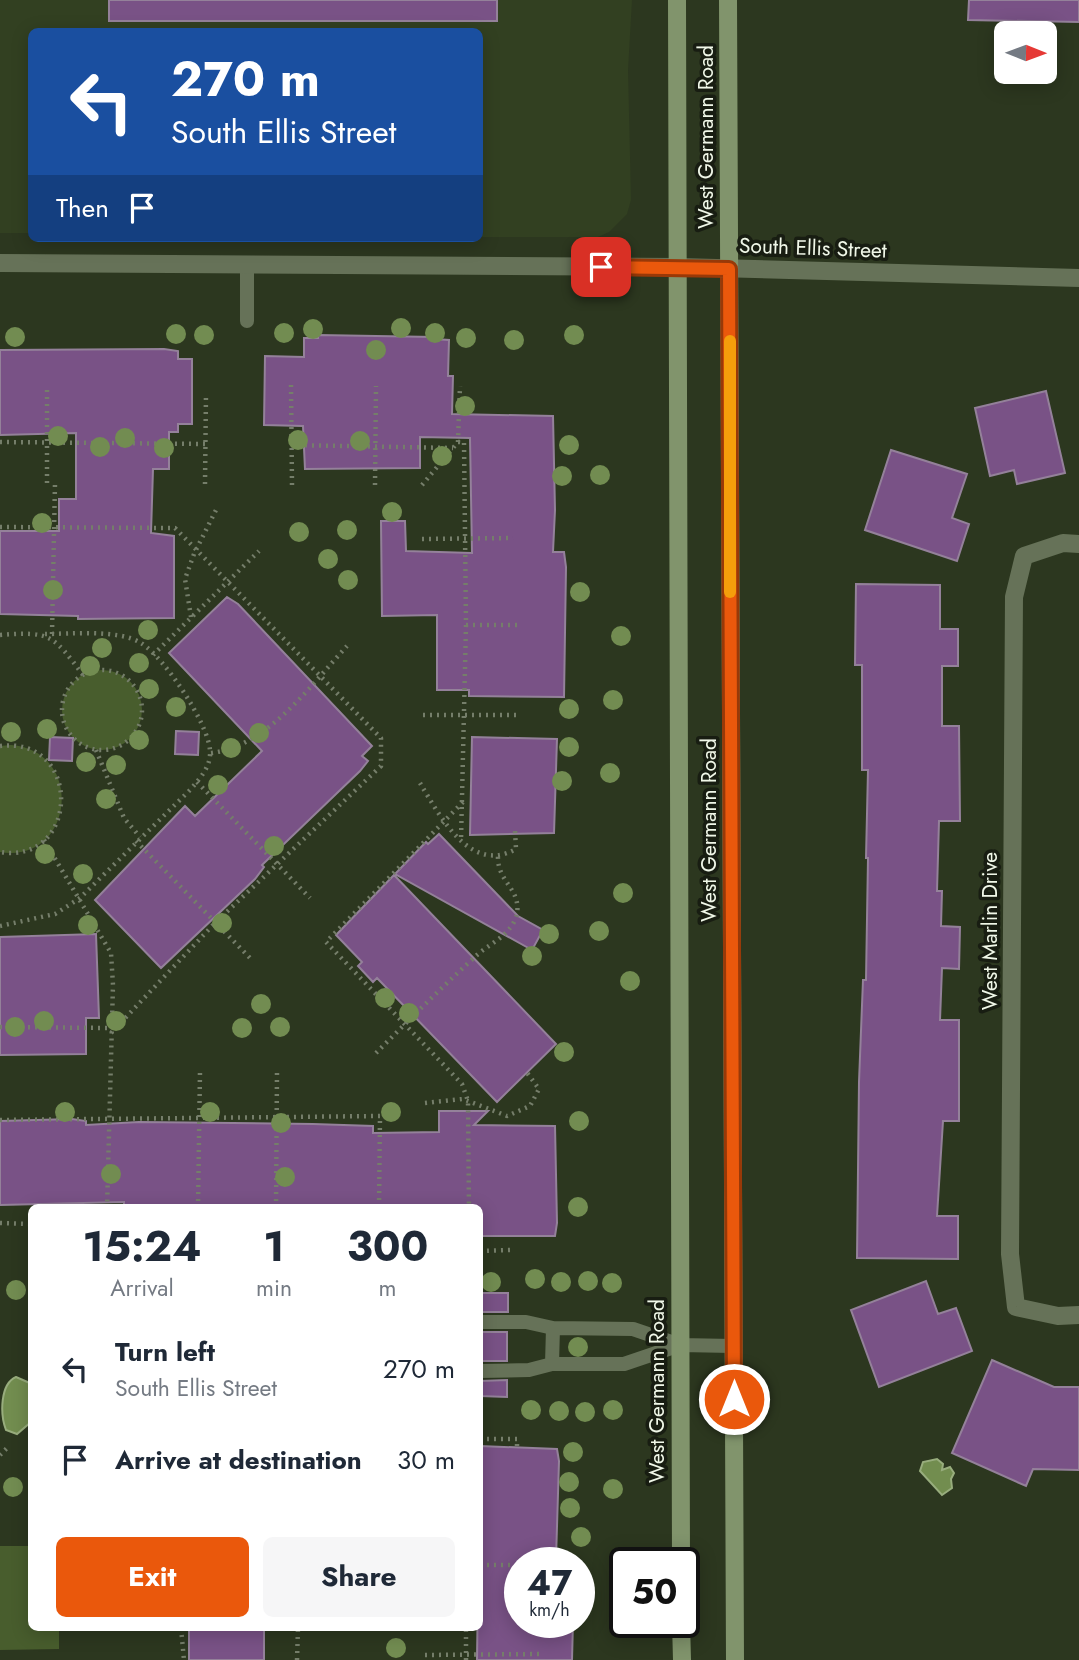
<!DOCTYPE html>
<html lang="en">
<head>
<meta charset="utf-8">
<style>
  body { margin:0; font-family:Jost,sans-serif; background:#f6f6f7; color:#1f2937; height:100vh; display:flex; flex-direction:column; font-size:26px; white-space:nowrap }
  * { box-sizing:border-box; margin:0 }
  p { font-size:23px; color:#747a83 }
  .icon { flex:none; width:38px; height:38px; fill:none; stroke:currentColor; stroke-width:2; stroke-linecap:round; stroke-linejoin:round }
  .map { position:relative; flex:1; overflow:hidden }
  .details { position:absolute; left:28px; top:1204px; width:455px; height:427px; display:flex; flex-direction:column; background:#fff; border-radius:10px; box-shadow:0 4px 18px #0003 }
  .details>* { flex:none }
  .hud { position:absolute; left:28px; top:28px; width:455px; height:214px; border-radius:10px; box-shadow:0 4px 18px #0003; background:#1a4fa0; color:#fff; overflow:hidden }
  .needle { width:46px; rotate:91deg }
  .fabs { position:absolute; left:994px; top:21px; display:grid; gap:14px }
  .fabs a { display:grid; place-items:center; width:63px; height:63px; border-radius:10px; background:#fff; box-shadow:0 4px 18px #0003; font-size:35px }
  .speed { position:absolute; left:504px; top:1547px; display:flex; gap:14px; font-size:35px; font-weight:700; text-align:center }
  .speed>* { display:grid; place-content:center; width:91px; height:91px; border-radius:50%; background:#fff; box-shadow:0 4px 18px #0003; line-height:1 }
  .speed small { font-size:18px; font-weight:400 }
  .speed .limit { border:4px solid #111; border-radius:10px; background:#fff; color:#111 }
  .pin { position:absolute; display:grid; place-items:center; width:60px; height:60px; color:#fff; margin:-30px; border-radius:14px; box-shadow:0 4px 10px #0006 }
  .me { position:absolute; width:77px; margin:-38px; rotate:0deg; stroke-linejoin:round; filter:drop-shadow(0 0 5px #0008) }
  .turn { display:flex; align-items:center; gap:24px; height:147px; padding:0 28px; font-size:32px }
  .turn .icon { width:91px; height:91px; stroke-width:2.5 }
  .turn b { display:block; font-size:49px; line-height:60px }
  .then { display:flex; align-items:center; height:66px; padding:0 28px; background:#0003; gap:14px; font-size:26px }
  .eta { display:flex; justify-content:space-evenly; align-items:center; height:119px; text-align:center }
  .eta b { font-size:42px; font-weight:700; line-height:49px }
  .action { display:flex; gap:14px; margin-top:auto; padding:14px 28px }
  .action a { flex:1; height:80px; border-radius:10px; background:#ea580c; color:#fff; font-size:28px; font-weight:700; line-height:80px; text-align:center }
  .action a+a { background:#f6f6f7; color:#1f2937 }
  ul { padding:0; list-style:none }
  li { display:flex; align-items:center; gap:21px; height:91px; padding:0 28px }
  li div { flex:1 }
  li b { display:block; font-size:26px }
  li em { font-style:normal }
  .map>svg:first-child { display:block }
  .built { fill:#324021 }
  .green { fill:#485d2d }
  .water { fill:#728d4f; stroke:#98ad7d; stroke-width:2 }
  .building { fill:#795286; stroke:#94819a; stroke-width:2 }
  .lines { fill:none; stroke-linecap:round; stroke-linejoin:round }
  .path { stroke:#757e6a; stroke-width:4.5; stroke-dasharray:2 5; stroke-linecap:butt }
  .lane { stroke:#667258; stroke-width:14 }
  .street { stroke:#667258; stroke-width:18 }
  .secondary { stroke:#81946c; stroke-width:18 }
  .tree { fill:#728c51 }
  .route-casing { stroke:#983908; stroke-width:18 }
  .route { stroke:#ea580c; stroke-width:12 }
  .slow { stroke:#f59e0b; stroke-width:12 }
  .labels { text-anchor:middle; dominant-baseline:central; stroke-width:7; stroke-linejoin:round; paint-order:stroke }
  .street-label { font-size:21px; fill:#f0f7e8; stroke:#181d12 }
</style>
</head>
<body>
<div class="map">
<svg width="1079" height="1660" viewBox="0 0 1079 1660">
  <rect width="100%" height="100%" fill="#2c371f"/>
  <path class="built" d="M0,0H632L628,70L631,200L627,214L609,232L598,237H480V32H32L31,233H0Z"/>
  <path class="green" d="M62 710a40 40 0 1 1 80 0a40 40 0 1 1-80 0Z
    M11,745C86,751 74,864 0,852V746Z
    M0,1546H31L32,1628H59V1649L0,1650Z"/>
  <path class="water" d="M16,1377L32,1384L31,1422L17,1434L6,1430C0,1414 0,1384 16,1377Z
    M937,1459L943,1464L942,1470L950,1467L954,1473L951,1479L952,1488L942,1495L920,1471L923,1462Z"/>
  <path class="building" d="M109,0H497V21H109Z
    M969,0H1079V22L968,20Z
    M318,335L434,337V339L449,340L448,376H453L452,414L553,416L555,510L553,552H564L566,567L564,697L469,696V690H437V615L382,616L381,521H405L406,551L472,553L470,438L420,437V468L305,469L303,426L264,425L265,356L304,357V338H318Z
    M164,349L178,351V359H192V424H178V432H169V469H153L151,533L174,536V618L78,619V616L0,614V531H59V499H76V433L0,435V350Z
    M1046,391L1065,473L1017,484L1014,470L990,476L975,408Z
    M891,450L967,474L952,518L969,524L957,561L865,530Z
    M856,584L940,585V629H958V666H942V726H959L960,821H939L937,891H942L941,926L960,927L959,969L942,968L940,1020H959V1121H943L937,1216H958V1259L857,1258L859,1082L863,980H866L868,858H866L868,770H862V665H855Z
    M227,597L238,604L372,746L362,756L368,761L360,771L262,865L264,867L255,879L161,968L95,900L185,806L195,816L262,751L169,653Z
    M176,731L199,732L198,755L175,754Z
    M50,737L73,738L72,761L49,760Z
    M472,737L557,739L554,833L470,835Z
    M439,834L518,916L543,930L532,950L395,874L426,842L428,844Z
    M394,875L556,1044L497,1102L377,978L373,982L358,966L362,962L336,935Z
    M96,934L99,1018H86V1054L0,1055V937Z
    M439,1111H488L474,1125L555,1126L557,1223L555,1236H480V1208H124V1202L0,1205V1121L72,1119L86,1121V1125L139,1122L313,1124L373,1126V1133L439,1132Z
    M926,1281L938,1314L956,1308L972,1351L879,1387L851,1310Z
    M480,1293H508V1312H480Z
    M480,1332H507V1361H480Z
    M992,1360L1054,1387H1079V1470L1033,1469L1026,1486L952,1453Z
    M507,1380V1397L480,1396V1381Z
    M480,1446L557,1449L559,1461L556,1559H520V1622H573L572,1660H477Z
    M189,1628H264V1660H189Z"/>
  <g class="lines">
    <path class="path" d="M291,385L292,485
      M0,442L206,444
      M458,442H464L466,625L461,840
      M291,445L453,448
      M47,483V390
      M205,484L206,393
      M375,485L376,386
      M422,485L458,442L460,386
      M0,527L175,528L381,738V766L215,923L111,1033
      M422,539L513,538
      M191,617L185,579L194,554L218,506
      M466,625H517
      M52,634L55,483
      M0,635C51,631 53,635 83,675
      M153,655L259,551
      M62 710a40 40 0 1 1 80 0a40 40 0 1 1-80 0Z
      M423,715H516
      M0,746C83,736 80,865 0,852
      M96,750L124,818L140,837
      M211,753C268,746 310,686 347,646
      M197,782L310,898
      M420,783C440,816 470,875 516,849L515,831
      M463,802L326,942L462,1084L468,1101L469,1208
      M44,840L111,953L113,985L107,1208
      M136,841L251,959
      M0,926L55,914L80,898L191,789C201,777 211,766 210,751C209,724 164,657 141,643C119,629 70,634 44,634
      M0,1027L111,1028
      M376,1053C409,1020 442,987 477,955C487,946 502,939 510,928C513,925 516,918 517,914C521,888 497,882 498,856
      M425,1103L463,1099L507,1116L530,1106L539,1089L525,1070
      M0,1120L380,1116L379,1208
      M198,1208L200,1071
      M276,1208L277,1071
      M0,1223L32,1224
      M480,1251L510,1250
      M480,1439H517V1450
      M0,1455L8,1447
      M480,1565H520
      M181,1628L184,1660
      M425,1655L542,1654
      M297,1660L298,1628
      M466,1660V1628"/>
    <path class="lane" d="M247,321V264
      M480,1322H526L553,1328L633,1329L680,1345
      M552,1364L553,1328
      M480,1371L529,1370L552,1364H624L680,1345L733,1346"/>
    <path class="street" d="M0,263L679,267L1079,278
      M1079,544L1063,543L1024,556L1014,597L1010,1254L1016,1307L1058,1316L1079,1315"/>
    <path class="secondary" d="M677,0L681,1563
      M728,0L735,1660
      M681,1622L682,1660"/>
  </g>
  <g class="tree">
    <circle cx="401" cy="328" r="10"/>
    <circle cx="313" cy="329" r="10"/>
    <circle cx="284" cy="333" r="10"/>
    <circle cx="435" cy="333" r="10"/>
    <circle cx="176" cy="334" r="10"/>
    <circle cx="204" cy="335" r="10"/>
    <circle cx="574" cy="335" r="10"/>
    <circle cx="15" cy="337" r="10"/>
    <circle cx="466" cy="338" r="10"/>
    <circle cx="514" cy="340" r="10"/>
    <circle cx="376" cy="350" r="10"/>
    <circle cx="465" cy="406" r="10"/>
    <circle cx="58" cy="436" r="10"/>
    <circle cx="125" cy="438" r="10"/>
    <circle cx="298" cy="440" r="10"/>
    <circle cx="360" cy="441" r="10"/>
    <circle cx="569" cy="445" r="10"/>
    <circle cx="100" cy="447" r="10"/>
    <circle cx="164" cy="448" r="10"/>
    <circle cx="442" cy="456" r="10"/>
    <circle cx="600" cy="475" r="10"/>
    <circle cx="562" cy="476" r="10"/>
    <circle cx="392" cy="512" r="10"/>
    <circle cx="42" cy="523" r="10"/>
    <circle cx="347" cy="530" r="10"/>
    <circle cx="299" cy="532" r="10"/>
    <circle cx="328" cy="559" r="10"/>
    <circle cx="348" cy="580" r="10"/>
    <circle cx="53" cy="590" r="10"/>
    <circle cx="580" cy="592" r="10"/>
    <circle cx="148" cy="630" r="10"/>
    <circle cx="621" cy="636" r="10"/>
    <circle cx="102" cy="648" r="10"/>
    <circle cx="139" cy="663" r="10"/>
    <circle cx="90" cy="666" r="10"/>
    <circle cx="149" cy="689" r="10"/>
    <circle cx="613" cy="700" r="10"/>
    <circle cx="176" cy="707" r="10"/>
    <circle cx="569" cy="709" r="10"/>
    <circle cx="47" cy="729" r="10"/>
    <circle cx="11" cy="732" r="10"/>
    <circle cx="259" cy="733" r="10"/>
    <circle cx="139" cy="740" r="10"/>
    <circle cx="569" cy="747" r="10"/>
    <circle cx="231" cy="748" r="10"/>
    <circle cx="86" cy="762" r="10"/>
    <circle cx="116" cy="765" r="10"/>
    <circle cx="610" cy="773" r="10"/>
    <circle cx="562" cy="781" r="10"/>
    <circle cx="218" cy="785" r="10"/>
    <circle cx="106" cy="799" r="10"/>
    <circle cx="274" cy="846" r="10"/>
    <circle cx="45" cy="854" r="10"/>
    <circle cx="83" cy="874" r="10"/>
    <circle cx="623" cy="893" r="10"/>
    <circle cx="222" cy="923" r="10"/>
    <circle cx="88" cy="925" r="10"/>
    <circle cx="599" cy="931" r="10"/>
    <circle cx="549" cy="934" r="10"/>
    <circle cx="532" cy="956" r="10"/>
    <circle cx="630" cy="981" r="10"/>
    <circle cx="385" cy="998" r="10"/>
    <circle cx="261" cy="1004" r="10"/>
    <circle cx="409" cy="1013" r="10"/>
    <circle cx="44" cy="1021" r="10"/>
    <circle cx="116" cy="1021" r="10"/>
    <circle cx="15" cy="1027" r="10"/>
    <circle cx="280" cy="1027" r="10"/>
    <circle cx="242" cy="1028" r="10"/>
    <circle cx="564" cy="1052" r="10"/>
    <circle cx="65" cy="1112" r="10"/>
    <circle cx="210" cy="1112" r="10"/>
    <circle cx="391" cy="1112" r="10"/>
    <circle cx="579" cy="1121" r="10"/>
    <circle cx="281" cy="1123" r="10"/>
    <circle cx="111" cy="1174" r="10"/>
    <circle cx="285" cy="1177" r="10"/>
    <circle cx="578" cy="1207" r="10"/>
    <circle cx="535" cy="1279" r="10"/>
    <circle cx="588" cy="1281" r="10"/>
    <circle cx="491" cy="1282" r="10"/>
    <circle cx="561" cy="1282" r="10"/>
    <circle cx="612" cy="1283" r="10"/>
    <circle cx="16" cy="1290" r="10"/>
    <circle cx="578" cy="1347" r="10"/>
    <circle cx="531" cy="1410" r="10"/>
    <circle cx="613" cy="1410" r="10"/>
    <circle cx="559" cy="1411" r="10"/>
    <circle cx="585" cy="1412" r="10"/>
    <circle cx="573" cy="1452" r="10"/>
    <circle cx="569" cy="1482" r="10"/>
    <circle cx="13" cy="1487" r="10"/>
    <circle cx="613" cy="1489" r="10"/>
    <circle cx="570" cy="1508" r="10"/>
    <circle cx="581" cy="1537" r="10"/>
    <circle cx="396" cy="1648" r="10"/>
  </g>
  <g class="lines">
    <g class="route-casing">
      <path id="route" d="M601,267L729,269L734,1399"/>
    </g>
    <use href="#route" class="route"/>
    <path class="slow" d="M730,341V592"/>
  </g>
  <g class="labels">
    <g class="street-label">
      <text transform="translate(706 137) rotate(-90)">West Germann Road</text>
      <text transform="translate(813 248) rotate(2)">South Ellis Street</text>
      <text transform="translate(709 830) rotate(-90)">West Germann Road</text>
      <text transform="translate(990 931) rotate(-90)">West Marlin Drive</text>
      <text transform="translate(657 1391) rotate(-90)">West Germann Road</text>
    </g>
  </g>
</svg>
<div class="fabs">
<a><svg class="needle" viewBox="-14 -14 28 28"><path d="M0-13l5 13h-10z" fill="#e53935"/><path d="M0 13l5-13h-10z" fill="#747a83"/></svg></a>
</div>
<div class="speed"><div>47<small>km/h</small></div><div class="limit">50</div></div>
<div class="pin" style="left:601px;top:267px;background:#d93025"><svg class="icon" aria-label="arrive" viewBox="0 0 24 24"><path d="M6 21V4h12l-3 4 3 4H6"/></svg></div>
<svg class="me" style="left:734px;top:1399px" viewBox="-20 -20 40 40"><circle r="17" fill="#ea580c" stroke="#fff" stroke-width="3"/><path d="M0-11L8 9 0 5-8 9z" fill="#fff"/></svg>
<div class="hud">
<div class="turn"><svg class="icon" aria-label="left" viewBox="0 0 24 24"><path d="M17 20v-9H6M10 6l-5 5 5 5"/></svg><div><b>270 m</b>South Ellis Street</div></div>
<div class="then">Then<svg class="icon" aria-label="arrive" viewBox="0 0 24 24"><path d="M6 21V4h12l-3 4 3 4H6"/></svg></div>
</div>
<section class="details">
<div class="eta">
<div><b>15:24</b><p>Arrival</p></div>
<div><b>1</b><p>min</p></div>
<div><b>300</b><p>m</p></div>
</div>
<ul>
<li><svg class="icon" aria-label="left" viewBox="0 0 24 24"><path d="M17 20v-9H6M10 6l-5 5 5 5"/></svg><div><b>Turn left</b><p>South Ellis Street</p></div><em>270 m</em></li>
<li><svg class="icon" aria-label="arrive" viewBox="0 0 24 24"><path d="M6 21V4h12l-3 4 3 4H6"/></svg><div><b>Arrive at destination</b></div><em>30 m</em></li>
</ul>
<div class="action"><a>Exit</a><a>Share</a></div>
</section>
</div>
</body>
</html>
